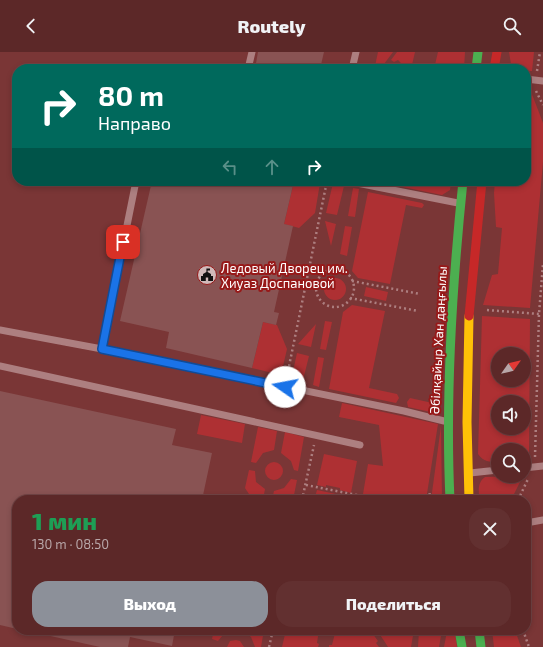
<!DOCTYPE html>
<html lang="ru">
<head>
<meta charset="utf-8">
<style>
  body { margin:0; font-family:"Exo 2",sans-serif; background:#623030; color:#f1f3f6; height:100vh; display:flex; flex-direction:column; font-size:15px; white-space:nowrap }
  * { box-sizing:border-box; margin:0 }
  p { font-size:13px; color:#b8a6a8 }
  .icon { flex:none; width:22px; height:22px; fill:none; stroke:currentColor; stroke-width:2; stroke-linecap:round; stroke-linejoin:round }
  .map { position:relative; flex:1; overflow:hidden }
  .details { position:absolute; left:12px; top:443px; width:519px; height:140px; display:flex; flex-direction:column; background:#5c2828; border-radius:16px; box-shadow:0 2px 6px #0003,0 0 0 1px #714445 }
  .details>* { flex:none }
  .top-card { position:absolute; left:12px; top:12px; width:519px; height:122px; border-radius:16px; box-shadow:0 2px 6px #0003,0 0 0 1px #714445; background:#00695c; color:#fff; overflow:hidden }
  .needle { width:26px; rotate:56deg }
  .controls { position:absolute; left:491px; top:295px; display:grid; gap:8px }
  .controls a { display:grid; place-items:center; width:40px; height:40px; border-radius:50%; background:#5c2828; box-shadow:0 2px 6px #0003,0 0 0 1px #714445; font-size:20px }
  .pin { position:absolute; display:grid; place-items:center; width:34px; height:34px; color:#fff; margin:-17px; border-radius:8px; box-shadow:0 2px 6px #0006 }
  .me { position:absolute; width:44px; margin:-22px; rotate:282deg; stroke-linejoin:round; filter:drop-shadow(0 0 3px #0008) }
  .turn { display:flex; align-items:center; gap:14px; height:84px; padding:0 20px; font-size:18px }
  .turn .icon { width:52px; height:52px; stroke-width:2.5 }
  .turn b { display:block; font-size:28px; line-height:34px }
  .lanes { display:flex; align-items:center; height:38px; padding:0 20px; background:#0003; justify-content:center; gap:20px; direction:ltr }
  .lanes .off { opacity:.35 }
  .round { display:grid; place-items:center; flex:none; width:42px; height:42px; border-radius:16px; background:#623030 }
  .headline { display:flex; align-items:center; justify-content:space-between; height:68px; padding:0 20px }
  h1 { font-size:24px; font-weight:800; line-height:30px; color:#1e9e55 }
  .action { display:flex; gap:8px; margin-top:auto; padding:8px 20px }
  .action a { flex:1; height:46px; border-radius:16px; background:#8c9099; color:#fff; font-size:16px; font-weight:800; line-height:46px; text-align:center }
  .action a+a { background:#623030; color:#f1f3f6 }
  header { display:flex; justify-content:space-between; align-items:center; height:52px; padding:0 20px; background:#5c2828; font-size:18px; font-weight:800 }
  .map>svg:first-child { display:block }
  .green { fill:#ae3033; fill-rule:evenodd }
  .building { fill:#895353 }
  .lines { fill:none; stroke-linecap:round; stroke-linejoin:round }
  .path { stroke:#ad7f80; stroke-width:2.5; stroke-dasharray:2 3; stroke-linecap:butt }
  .lane { stroke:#ad7f80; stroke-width:7 }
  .fast { stroke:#4caf50; stroke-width:9 }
  .slow { stroke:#ffc107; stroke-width:9 }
  .jam { stroke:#c62828; stroke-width:9 }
  .route-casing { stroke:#114b97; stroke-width:10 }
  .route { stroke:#1a73e8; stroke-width:7 }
  .labels { text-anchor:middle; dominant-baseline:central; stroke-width:4; stroke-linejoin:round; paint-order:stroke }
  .poi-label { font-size:13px; fill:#fff; stroke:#971919; text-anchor:start }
  .street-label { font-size:13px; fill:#fff; stroke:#971919 }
</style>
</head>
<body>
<header><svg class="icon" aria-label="back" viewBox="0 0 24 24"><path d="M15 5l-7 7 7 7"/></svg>Routely<svg class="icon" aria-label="search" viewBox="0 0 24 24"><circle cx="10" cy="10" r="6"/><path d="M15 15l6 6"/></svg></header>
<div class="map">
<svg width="543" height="595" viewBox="0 0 543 595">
  <rect width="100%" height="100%" fill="#7a3636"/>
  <path class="green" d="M378,0H393L381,16L375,14Z
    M397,0H415L411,17H402L401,11L398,8L394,10L391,8Z
    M438,0H465L464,17H434Z
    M509,0H534L532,19H526V17H517L511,12Z
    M526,36L530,37L543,71V110L530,256L483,253L492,223L498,222L502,176L496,175L494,141L495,129H526Z
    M294,129L320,131L315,161L299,176L284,172Z
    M394,129H451L450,138L442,143L393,133Z
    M333,131L344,134L337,163L326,161Z
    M353,136L359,137L355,165L348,164Z
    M368,140L422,151L424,153L422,156L406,153L390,232L358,226L352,219Z
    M325,169L336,172L331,194Z
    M345,174L352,175L347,204L340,202Z
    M324 237a11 11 0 1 1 22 0a11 11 0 1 1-22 0Z
    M366,235L388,240L386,249L364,244Z
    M352,253L385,259L369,336L397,342L399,346L396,351L329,337L343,260Z
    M482,264L530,267L529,409H524V398H498V410C489,410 484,410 478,402ZM498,302H524V328H498ZM498,350H524V376H498Z
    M325,269L332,270L326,298L320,297Z
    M263,270L277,273L287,297L281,323L252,316Z
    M316,272L311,295L298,292Z
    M297,301L309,304L302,332L296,330L292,324Z
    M318,305L324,306L319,335L313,333Z
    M410,346L437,352L438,357L435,361L408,355L407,350Z
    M342,351L438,372L426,448H402L388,444L387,446L363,442L368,412L383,414L379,373L339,365Z
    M201,363L245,372L242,391L197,382Z
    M441,374L442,448H431Z
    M258,375L277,379L274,398L263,401L256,411L251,410Z
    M285,380L304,385L298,419L294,418L291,409L281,401Z
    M324,402L357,409L351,441L340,438V436L326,433V435L317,433Z
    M265 419a9 9 0 1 1 18 0a9 9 0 1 1-18 0Z
    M249,418L255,419L256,430L265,437L263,448H253L245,436Z
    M523,424L511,448H479C479,438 477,431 485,425Z
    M291,427L297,428L293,448H272L274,439L284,436Z
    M317,438L350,445L349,448H314Z
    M214,578H227L218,589L212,587Z
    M243,578H264L261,595H255L251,585Z
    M286,578H319L317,591L319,592L318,595H282Z
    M333,578H370L378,589L376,591L379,595H329V593H332L335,581Z
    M377,578H414L411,595H388Z
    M419,578H442L439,595H418Z
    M492,578H515L521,595H494Z
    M447,579L455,580L457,595H444Z
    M236,588L240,589L244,595H227L230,589Z"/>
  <path class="building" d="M258,0H324L320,17H255Z
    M152,129H294L284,172L293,174L274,260L279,261L276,273L263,270L252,316L166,296L169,280L120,269Z
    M0,339L176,377L172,393L212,401L202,448H17V577L0,573Z
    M47,578H175L172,594L130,585L128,595H100L46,583Z"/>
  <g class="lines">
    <path class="path" d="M537,19L540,0
      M536,39L543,53
      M316 236a19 19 0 1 1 38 0a19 19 0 1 1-38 0Z
      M307,229L316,231
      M352,229L420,242
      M350,246L418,259
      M487,258L539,262
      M287,324L327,129
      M535,405L539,262L543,212
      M306,433L382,448
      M302,448L314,393
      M429,448L430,439
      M518,448L528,427
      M523,578L529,595
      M269,595L273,578"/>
    <path class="lane" d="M248,17L252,0
      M352,17L356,0
      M526,27L543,29
      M136,129L102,297L404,359L444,369
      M347,129L458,151
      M0,278L102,297
      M0,314L360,393
      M524,416L543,414
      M470,421L498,418
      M526,471L543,468"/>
    <path class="fast" d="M476,17L478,0
      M450,448C445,341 452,235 463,129
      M459,578L462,595
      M479,578L481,595"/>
    <path class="slow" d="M469,264L467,370L469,448"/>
    <path class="jam" d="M494,17L497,0
      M469,264L482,129"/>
  </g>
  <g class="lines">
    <g class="route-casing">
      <path id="route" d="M123,190L102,297L285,335"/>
    </g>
    <use href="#route" class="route"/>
  </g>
  <defs>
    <g id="civic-disc" transform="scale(1)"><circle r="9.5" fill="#d0b9b9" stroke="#971919"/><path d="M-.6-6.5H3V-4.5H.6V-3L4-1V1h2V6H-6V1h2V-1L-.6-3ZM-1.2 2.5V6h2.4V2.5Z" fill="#111"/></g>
  </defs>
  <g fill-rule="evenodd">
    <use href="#civic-disc" x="207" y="223"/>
  </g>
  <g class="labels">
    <g class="poi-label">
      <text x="221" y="216">Ледовый Дворец им.<tspan x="221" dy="15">Хиуаз Доспановой</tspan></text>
    </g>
    <g class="street-label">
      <text transform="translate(438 288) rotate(-87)">Әбілқайыр Хан даңғылы</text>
    </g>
  </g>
</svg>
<div class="controls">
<a><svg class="needle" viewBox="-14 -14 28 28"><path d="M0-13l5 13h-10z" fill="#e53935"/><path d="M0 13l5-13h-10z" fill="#b8a6a8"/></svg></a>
<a><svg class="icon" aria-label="sound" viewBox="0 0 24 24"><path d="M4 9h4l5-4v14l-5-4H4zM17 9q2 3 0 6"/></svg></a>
<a><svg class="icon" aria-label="search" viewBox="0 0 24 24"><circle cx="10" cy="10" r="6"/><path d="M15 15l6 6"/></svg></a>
</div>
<div class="pin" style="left:123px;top:190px;background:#d93025"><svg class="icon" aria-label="arrive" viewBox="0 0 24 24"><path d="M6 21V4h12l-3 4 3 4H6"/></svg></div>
<svg class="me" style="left:285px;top:335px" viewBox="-20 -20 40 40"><circle r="19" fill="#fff"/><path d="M0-13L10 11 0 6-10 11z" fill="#1a73e8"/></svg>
<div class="top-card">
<div class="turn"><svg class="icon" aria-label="right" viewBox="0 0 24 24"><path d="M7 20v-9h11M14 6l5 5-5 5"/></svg><div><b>80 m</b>Направо</div></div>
<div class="lanes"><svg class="icon off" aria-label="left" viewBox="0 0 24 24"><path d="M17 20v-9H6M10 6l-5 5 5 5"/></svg><svg class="icon off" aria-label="ahead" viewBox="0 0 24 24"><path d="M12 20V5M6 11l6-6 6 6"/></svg><svg class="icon" aria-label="right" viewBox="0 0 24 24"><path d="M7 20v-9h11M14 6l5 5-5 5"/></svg></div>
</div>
<section class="details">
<div class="headline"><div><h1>1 мин</h1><p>130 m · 08:50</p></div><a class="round"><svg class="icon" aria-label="close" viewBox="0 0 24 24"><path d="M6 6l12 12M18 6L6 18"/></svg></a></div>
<div class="action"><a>Выход</a><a>Поделиться</a></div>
</section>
</div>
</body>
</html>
